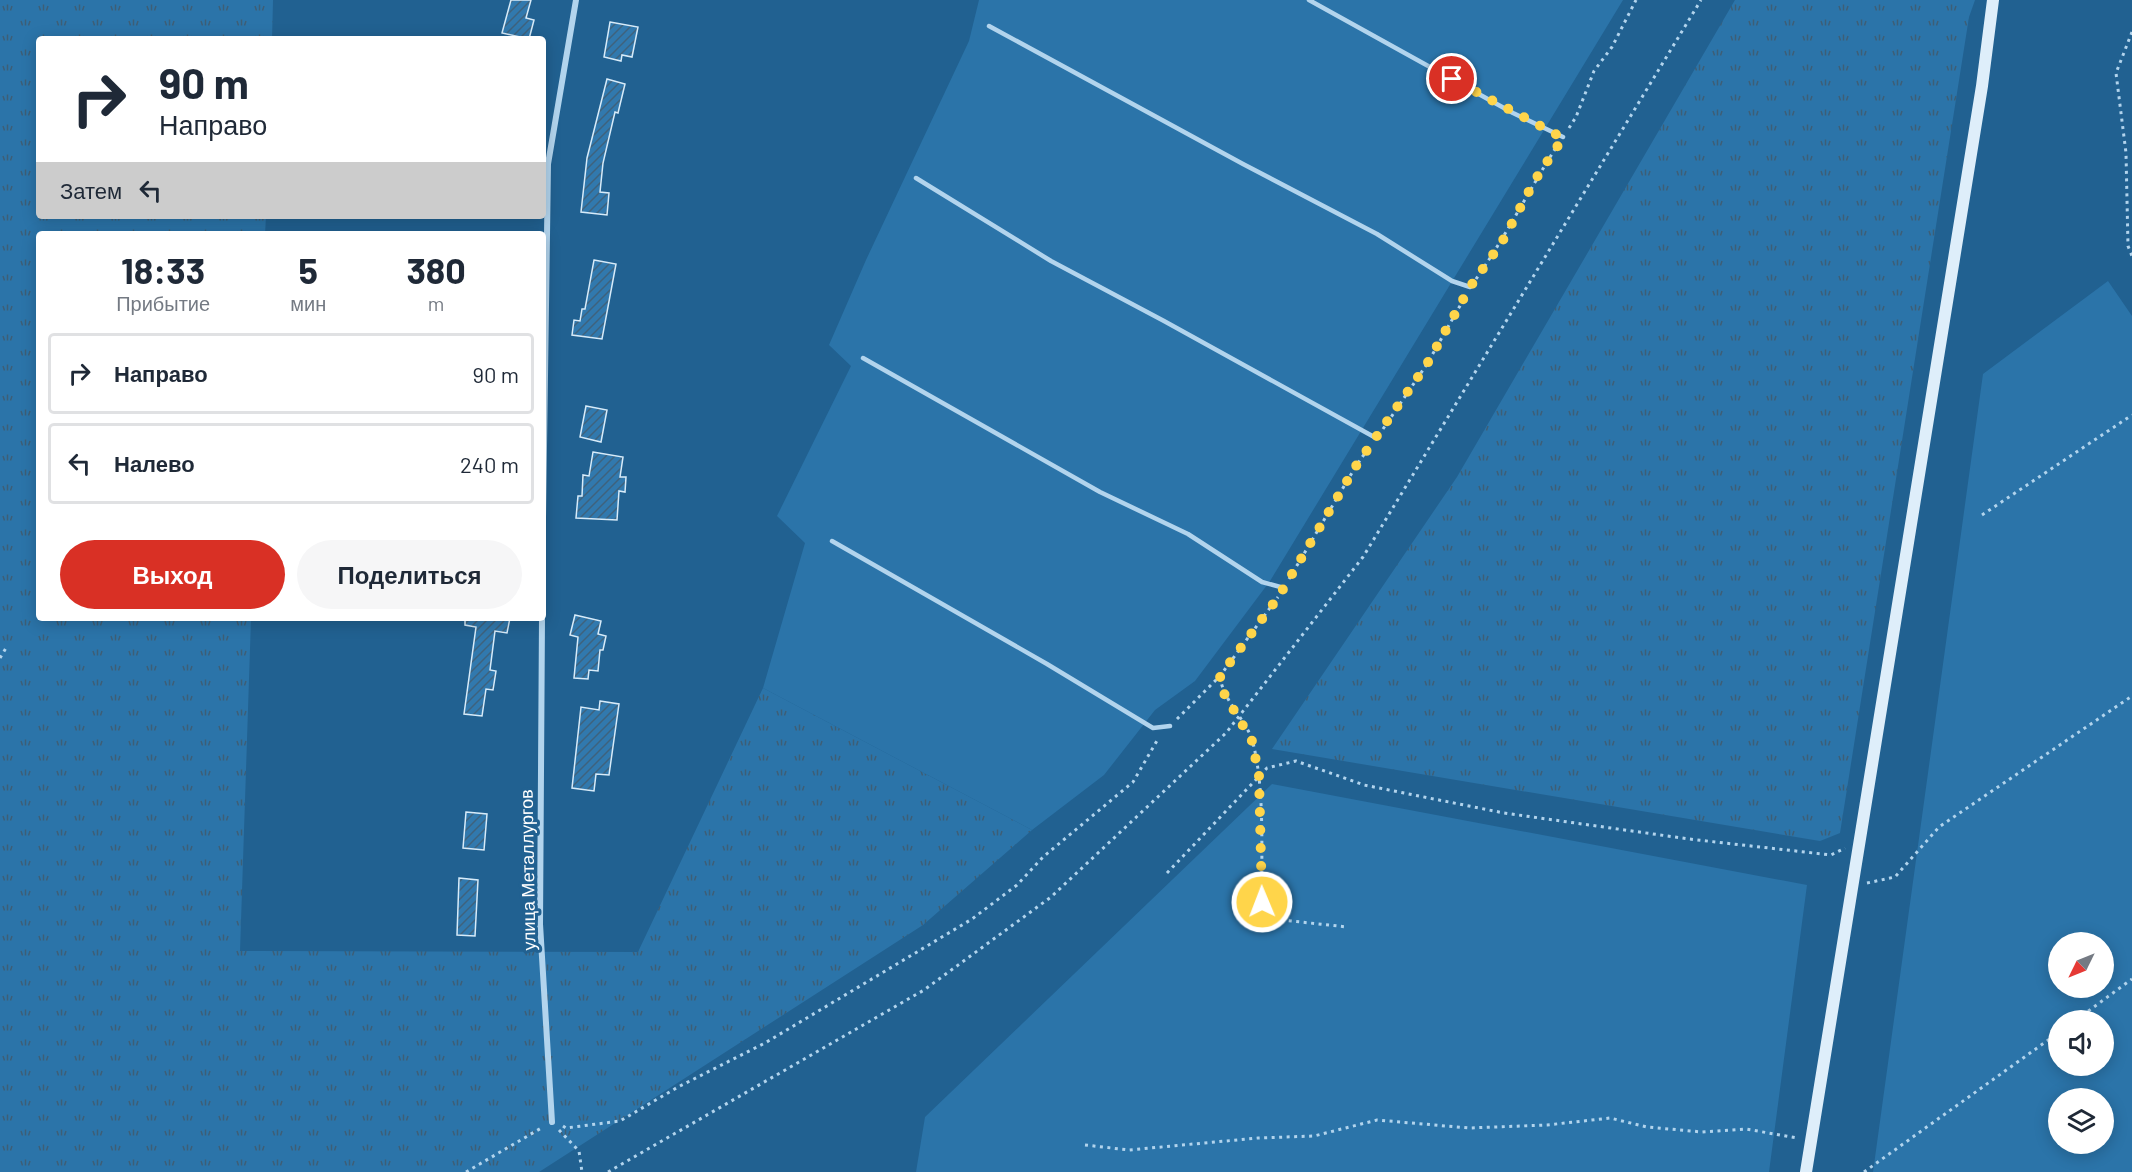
<!DOCTYPE html>
<html lang="ru">
<head>
<meta charset="utf-8">
<style>
  body { margin:0; font-family:Barlow,sans-serif; background:#f6f6f7; color:#1f2937; height:100vh; display:flex; flex-direction:column; font-size:22px; white-space:nowrap }
  * { box-sizing:border-box; margin:0 }
  p { font-size:20px; color:#747a83 }
  .icon { flex:none; width:33px; height:33px; fill:none; stroke:currentColor; stroke-width:2; stroke-linecap:round; stroke-linejoin:round }
  .map { position:relative; flex:1; overflow:hidden }
  .side { position:absolute; left:36px; top:231px; width:510px; height:390px; display:flex; flex-direction:column; background:#fff; border-radius:6px; box-shadow:0 3px 15px #0003 }
  .side>* { flex:none }
  .top-card { position:absolute; left:36px; top:36px; width:510px; height:183px; border-radius:6px; box-shadow:0 3px 15px #0003; background:#fff; color:#1f2937; overflow:hidden }
  .needle { width:39px; rotate:227deg }
  .tools { position:absolute; left:2048px; top:932px; display:grid; gap:12px }
  .tools a { display:grid; place-items:center; width:66px; height:66px; border-radius:50%; background:#fff; box-shadow:0 3px 15px #0003; font-size:30px }
  .pin { position:absolute; display:grid; place-items:center; width:51px; height:51px; color:#fff; margin:-26px; border:3px solid #fff; border-radius:50%; box-shadow:0 2px 6px #0007 }
  .me { position:absolute; width:66px; margin:-33px; rotate:359deg; stroke-linejoin:round; filter:drop-shadow(0 0 4px #0008) }
  .turn { display:flex; align-items:center; gap:21px; height:126px; padding:0 24px; font-size:27px }
  .turn .icon { width:78px; height:78px; stroke-width:2.5 }
  .turn b { display:block; font-size:42px; line-height:51px }
  .then { display:flex; align-items:center; height:57px; padding:0 24px; background:#0003; gap:12px; font-size:22px }
  .eta { display:flex; justify-content:space-evenly; align-items:center; height:102px; text-align:center }
  .eta b { font-size:36px; font-weight:700; line-height:42px }
  .cta { display:flex; gap:12px; margin-top:auto; padding:12px 24px }
  .cta a { flex:1; height:69px; border-radius:36px; background:#d93025; color:#fff; font-size:24px; font-weight:700; line-height:69px; text-align:center }
  .cta a+a { background:#f6f6f7; color:#1f2937 }
  ul { padding:0; list-style:none }
  li { display:flex; align-items:center; gap:18px; height:81px; margin:0 12px 9px; padding:0 12px; border:3px solid #e0e1e3; border-radius:6px }
  li div { flex:1 }
  li b { display:block; font-size:22px }
  li em { font-style:normal }
  .map>svg:first-child { display:block }
  .grass { fill:url(#grass-tufts) }
  .green { fill:#2b74a9; fill-rule:evenodd }
  .building { fill:url(#building-hatch); stroke:#d7ebf9; stroke-width:1.5 }
  .lines { fill:none; stroke-linecap:round; stroke-linejoin:round }
  .path { stroke:#b2d4ed; stroke-width:3; stroke-dasharray:3 4.5; stroke-linecap:butt }
  .lane { stroke:#b2d4ed; stroke-width:4.5 }
  .street { stroke:#b2d4ed; stroke-width:6 }
  .secondary { stroke:#deeefa; stroke-width:12 }
  .route { stroke:#ffd54a; stroke-width:10; stroke-dasharray:0 18 }
  .labels { text-anchor:middle; dominant-baseline:central; stroke-width:6; stroke-linejoin:round; paint-order:stroke }
  .street-label { font-size:18px; fill:#fff; stroke:#216191 }
</style>
</head>
<body>
<div class="map">
<svg width="2132" height="1172" viewBox="0 0 2132 1172">
  <defs>
    <pattern id="grass-tufts" width="24" height="20" patternUnits="userSpaceOnUse" patternTransform="scale(1.5)"><rect width="24" height="20" fill="#2b74a9"/><path d="M3 7l-1-3M5 7V3M7 7l1-3M15 17l-1-3M17 17v-4M19 17l1-3" fill="none" stroke="#3d5e76"/></pattern>
    <pattern id="building-hatch" width="6" height="6" patternUnits="userSpaceOnUse" patternTransform="scale(1.5)"><rect width="6" height="6" fill="#3179ae"/><path d="M-1 1l2-2M0 6l6-6M5 7l2-2" fill="none" stroke="#3e627d"/></pattern>
  </defs>
  <rect width="100%" height="100%" fill="#216191"/>
  <path class="grass" d="M0,0H273L272,39H39V216H266L265,234H39V618H251L240,951L638,952L763,688L1032,830L923,925L539,1172H0Z
    M1735,0H1975L1969,17L1840,833L1820,841L1272,749L1457,477Z"/>
  <path class="green" d="M979,0H1623L1270,581L1195,681L1155,710L1104,775L1032,830L763,688L805,543L777,516L851,366L829,345L866,260L969,41Z
    M2108,281L2132,316V1172H1873L1983,374ZM2058,942H2103V987H2058ZM2058,1020H2103V1065H2058ZM2058,1098H2103V1143H2058Z
    M1272,784L1807,885L1769,1172H916L925,1117Z"/>
  <path class="building" d="M511,0H531L526,18L534,20L529,39L502,33Z
    M610,22L638,27L632,57L622,55L621,61L604,57Z
    M607,79L625,84L618,113L615,112L603,163L600,192L609,193L607,215L581,212L587,158Z
    M594,260L616,264L602,339L572,335L574,320L580,321L582,309H585Z
    M586,406L607,410L601,442L580,437Z
    M593,452L623,457L620,477H626L625,492L619,491L617,520L576,518L578,496H582L583,475L589,476Z
    M575,615L601,621L598,634L606,636L603,650H600L598,671L589,670L588,679L574,678L578,637L570,635Z
    M465,618H510L507,633L495,631L490,670L496,671L493,690L486,689L482,716L464,714L476,627L465,625Z
    M600,701L619,704L609,775L596,774L594,791L572,788L581,707L599,710Z
    M466,812L487,814L484,850L463,848Z
    M459,878L478,880L475,936L457,935Z"/>
  <g class="lines">
    <path class="path" d="M2132,32L2116,73L2126,153L2128,246L2132,256
      M1569,128L1576,117L1594,71L1612,47L1636,0
      M1476,279C1506,236 1529,190 1557,146
      M1383,429L1427,364L1465,297
      M1982,515L2132,415
      M1289,579L1356,466L1370,446
      M0,658L6,648
      M1220,677C1224,703 1247,720 1253,743C1265,790 1261,853 1262,902L1273,919L1347,927
      M1177,719L1220,676L1278,597
      M1167,873L1267,768L1296,761L1364,785L1504,813L1689,839L1831,855L1845,848
      M1867,883L1895,877L1939,827L2132,696
      M2076,1020L2132,979
      M563,1126L566,1128L620,1121L678,1087L765,1043L972,919L1017,885L1043,857L1133,782L1158,739
      M559,1130L579,1151L582,1172
      M1085,1145L1129,1150L1258,1138L1314,1136L1377,1120L1469,1128L1547,1125L1610,1118L1647,1127L1702,1132L1746,1129L1797,1138
      M466,1172L543,1127
      M608,1172L924,990L1051,897L1226,733L1363,557L1701,0
      M1864,1172L2058,1033"/>
    <path class="lane" d="M1309,0L1513,113L1563,137
      M989,26L1243,164L1377,234L1452,281L1470,287
      M916,178L1051,261L1164,321L1376,438
      M863,358L1100,492L1188,534L1262,582L1284,588
      M832,541L1047,664L1153,728L1170,726"/>
    <path class="street" d="M543,518L548,164L576,0
      M542,618L540,924L552,1122"/>
    <path class="secondary" d="M1806,1172L1982,86L1993,0"/>
  </g>
  <g class="lines">
    <path class="route" d="M1262,902L1259,776L1252,741L1222,690L1220,676L1279,596L1356,466L1427,364L1470,287L1502,242L1535,180L1563,138L1452,79"/>
  </g>
  <g class="labels">
    <g class="street-label">
      <text transform="translate(527 870) rotate(-91)">улица Металлургов</text>
    </g>
  </g>
</svg>
<div class="tools">
<a><svg class="needle" viewBox="-14 -14 28 28"><path d="M0-13l5 13h-10z" fill="#e53935"/><path d="M0 13l5-13h-10z" fill="#747a83"/></svg></a>
<a><svg class="icon" aria-label="sound" viewBox="0 0 24 24"><path d="M4 9h4l5-4v14l-5-4H4zM17 9q2 3 0 6"/></svg></a>
<a><svg class="icon" aria-label="layers" viewBox="0 0 24 24"><path d="M12 4l9 5-9 5-9-5zM3 14l9 5 9-5"/></svg></a>
</div>
<div class="pin" style="left:1452px;top:79px;background:#d93025"><svg class="icon" aria-label="arrive" viewBox="0 0 24 24"><path d="M6 21V4h12l-3 4 3 4H6"/></svg></div>
<svg class="me" style="left:1262px;top:902px" viewBox="-20 -20 40 40"><circle r="17" fill="#ffd54a" stroke="#fff" stroke-width="3"/><path d="M0-11L8 9 0 5-8 9z" fill="#fff"/></svg>
<div class="top-card">
<div class="turn"><svg class="icon" aria-label="right" viewBox="0 0 24 24"><path d="M7 20v-9h11M14 6l5 5-5 5"/></svg><div><b>90 m</b>Направо</div></div>
<div class="then">Затем<svg class="icon" aria-label="left" viewBox="0 0 24 24"><path d="M17 20v-9H6M10 6l-5 5 5 5"/></svg></div>
</div>
<section class="side">
<div class="eta">
<div><b>18:33</b><p>Прибытие</p></div>
<div><b>5</b><p>мин</p></div>
<div><b>380</b><p>m</p></div>
</div>
<ul>
<li><svg class="icon" aria-label="right" viewBox="0 0 24 24"><path d="M7 20v-9h11M14 6l5 5-5 5"/></svg><div><b>Направо</b></div><em>90 m</em></li>
<li><svg class="icon" aria-label="left" viewBox="0 0 24 24"><path d="M17 20v-9H6M10 6l-5 5 5 5"/></svg><div><b>Налево</b></div><em>240 m</em></li>
</ul>
<div class="cta"><a>Выход</a><a>Поделиться</a></div>
</section>
</div>
</body>
</html>
